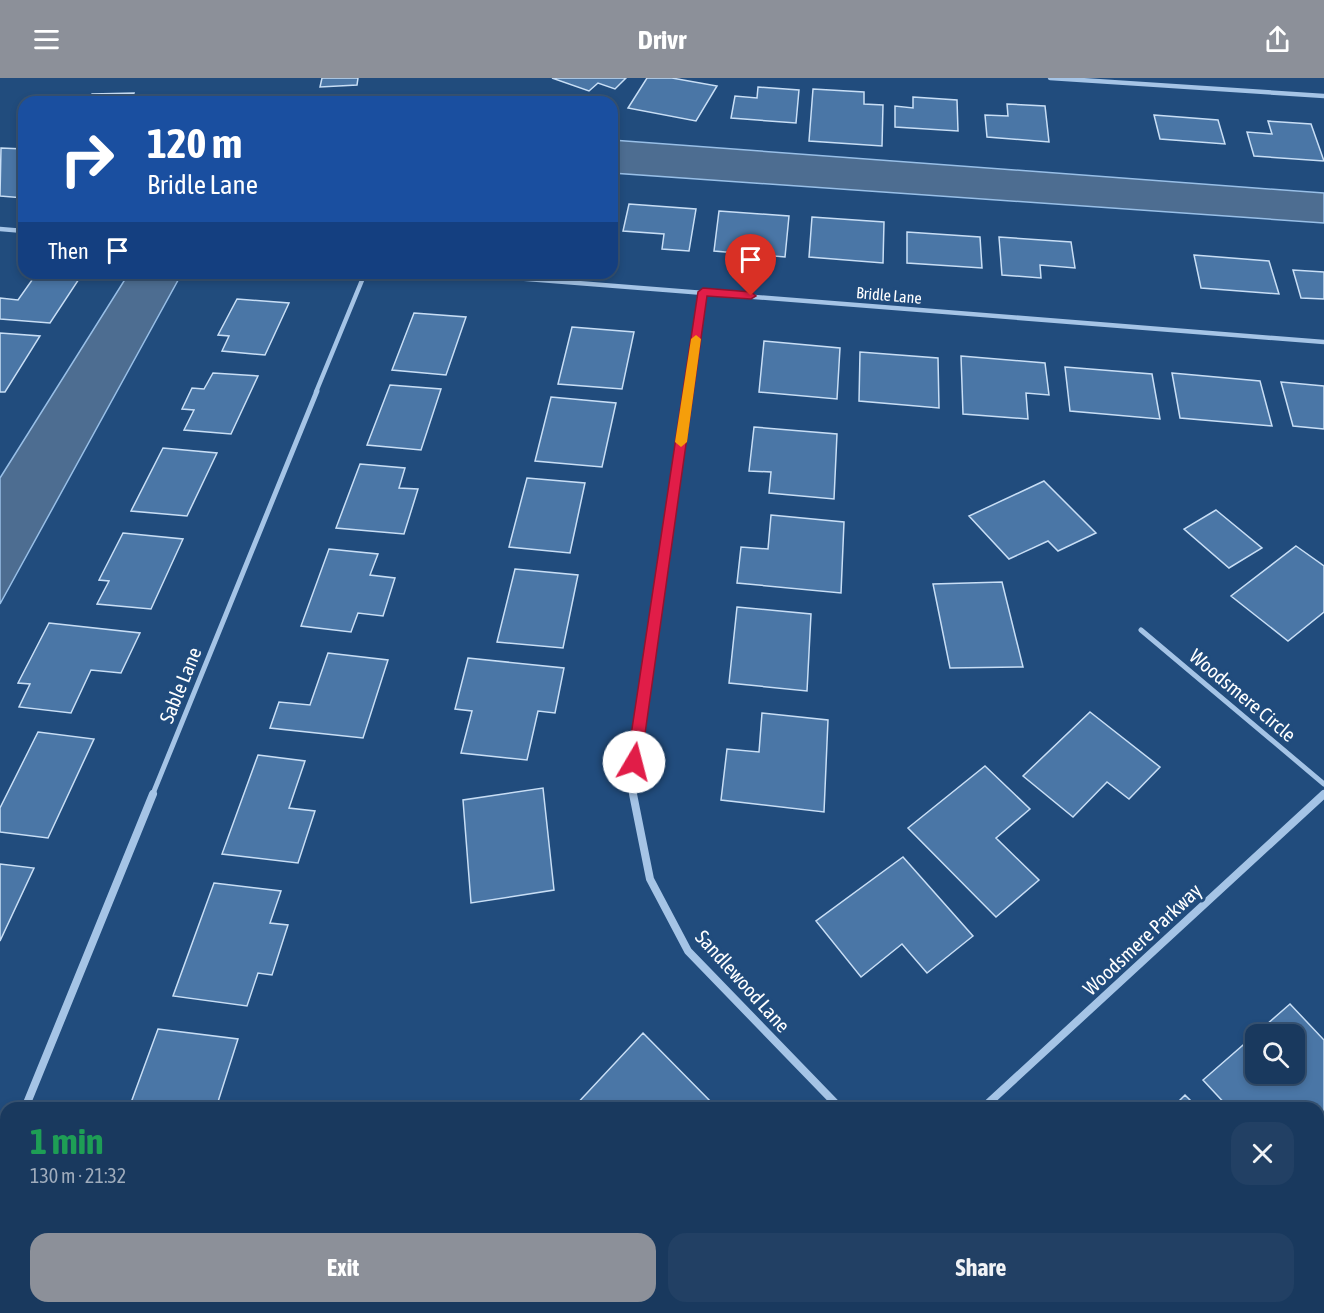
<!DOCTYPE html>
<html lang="en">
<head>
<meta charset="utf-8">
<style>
  body { margin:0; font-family:"Asap Condensed",sans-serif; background:#224064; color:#f1f3f6; height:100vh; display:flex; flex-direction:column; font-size:22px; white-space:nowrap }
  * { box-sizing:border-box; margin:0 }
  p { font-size:20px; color:#9facbc }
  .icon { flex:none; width:33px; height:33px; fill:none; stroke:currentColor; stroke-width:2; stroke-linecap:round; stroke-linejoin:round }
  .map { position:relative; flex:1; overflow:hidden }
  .drawer { position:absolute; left:0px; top:1024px; width:1324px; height:212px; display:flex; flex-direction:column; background:#19395e; border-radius:18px 18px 0 0; box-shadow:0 3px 9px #0003,0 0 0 2px #375373 }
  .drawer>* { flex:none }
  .banner { position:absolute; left:18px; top:18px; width:600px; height:183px; border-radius:18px; box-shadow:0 3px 9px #0003,0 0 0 2px #375373; background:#1a4fa0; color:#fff; overflow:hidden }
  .fabs { position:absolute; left:1245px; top:946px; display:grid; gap:12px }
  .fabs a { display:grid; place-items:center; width:60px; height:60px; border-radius:12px; background:#19395e; box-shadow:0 3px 9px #0003,0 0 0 2px #375373; font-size:30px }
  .pin { position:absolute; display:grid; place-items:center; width:51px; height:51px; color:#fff; margin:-62px -26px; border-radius:50% 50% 50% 0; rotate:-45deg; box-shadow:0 0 6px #0007 }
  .pin .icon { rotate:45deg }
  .me { position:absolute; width:66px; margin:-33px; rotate:8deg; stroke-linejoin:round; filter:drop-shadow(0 0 4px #0008) }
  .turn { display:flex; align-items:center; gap:21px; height:126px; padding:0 30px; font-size:27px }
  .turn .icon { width:78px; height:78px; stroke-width:2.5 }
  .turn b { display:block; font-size:42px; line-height:51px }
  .then { display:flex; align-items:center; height:57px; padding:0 30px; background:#0003; gap:12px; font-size:22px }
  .round { display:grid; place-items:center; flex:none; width:63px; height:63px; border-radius:18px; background:#224064 }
  .overview { display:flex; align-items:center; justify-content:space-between; height:102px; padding:0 30px }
  h1 { font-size:36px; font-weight:700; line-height:45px; color:#1e9e55 }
  .action { display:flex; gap:12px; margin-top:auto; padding:12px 30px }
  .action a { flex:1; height:69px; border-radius:18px; background:#8c9099; color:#fff; font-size:24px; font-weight:700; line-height:69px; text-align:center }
  .action a+a { background:#224064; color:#f1f3f6 }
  header { display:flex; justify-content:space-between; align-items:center; height:78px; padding:0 30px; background:#8c9099; color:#fff; font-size:27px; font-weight:700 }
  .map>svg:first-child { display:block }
  .water { fill:#4d6d91; stroke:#98bfe7; stroke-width:1.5 }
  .building { fill:#4a76a6; stroke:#c8def5; stroke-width:1.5; fill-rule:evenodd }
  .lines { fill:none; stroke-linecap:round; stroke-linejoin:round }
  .street-far2 { stroke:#a5c4e6; stroke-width:4.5 }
  .street-far1 { stroke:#a5c4e6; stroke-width:5 }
  .street { stroke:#a5c4e6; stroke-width:8 }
  .route { fill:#e11d48; stroke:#92132f; stroke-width:1.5 }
  .slow { fill:#f59e0b }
  .labels { text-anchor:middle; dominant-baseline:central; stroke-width:6; stroke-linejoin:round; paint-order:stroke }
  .far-street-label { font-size:16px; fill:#fff; stroke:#214c7d }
  .street-label { font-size:20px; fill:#fff; stroke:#214c7d }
</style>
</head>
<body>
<header><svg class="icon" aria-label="menu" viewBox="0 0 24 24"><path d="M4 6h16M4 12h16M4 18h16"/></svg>Drivr<svg class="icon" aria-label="share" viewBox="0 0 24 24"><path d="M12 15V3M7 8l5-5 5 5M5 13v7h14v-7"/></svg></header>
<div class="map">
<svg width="1324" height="1235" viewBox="0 0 1324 1235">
  <rect width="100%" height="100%" fill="#214c7d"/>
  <path class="water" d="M612,62L1324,115V145L612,95Z
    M129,195H182L0,526V400Z"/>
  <path class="building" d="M322,0H358L357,7L320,9Z
    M552,0H626L615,11L598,5L589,13Z
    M647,0H672L717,8L696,43L628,30Z
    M758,9L799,12L796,45L731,40L735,18L757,20Z
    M813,11L864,14V26L883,27L882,68L809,63Z
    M134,15L131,24H89L92,16Z
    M913,19L957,22L958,53L895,49V28L913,30Z
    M1007,26L1045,28L1049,64L987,59L985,37L1008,38Z
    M1154,37L1218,42L1225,66L1160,61Z
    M1268,43L1311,46L1324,83L1254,78L1247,54L1272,56Z
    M1,70L24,71V120L0,118Z
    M629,126L696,131L689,173L662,171L664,156L623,153Z
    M719,133L789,138L785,179L714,173Z
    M812,139L884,144L883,185L809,179Z
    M907,154L980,159L982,190L907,185Z
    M999,159L1071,164L1075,190L1040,187L1041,200L1002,197Z
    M1194,177L1269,183L1279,216L1201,210Z
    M1293,192L1324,194V221L1301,220Z
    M37,195L81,198L50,245L0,241V220L18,222Z
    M237,221L289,225L265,277L222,273L229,258L218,257Z
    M414,235L466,239L446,297L392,292Z
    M572,249L634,254L622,311L558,306Z
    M0,255L40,258L5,314H0Z
    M764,263L840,270L837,321L759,314Z
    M860,274L938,280L939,330L859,323Z
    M961,278L1045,285L1049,317L1026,315L1028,341L963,336Z
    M1065,289L1152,296L1160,341L1070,333Z
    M213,295L258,298L231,356L184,352L194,332L182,331L192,310L204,311Z
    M1172,295L1260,303L1272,348L1180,340Z
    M1281,304L1324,308V351L1293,348Z
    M390,307L441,311L421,372L367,367Z
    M551,319L616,325L602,389L535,383Z
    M754,349L837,356L834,421L769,415L771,394L749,393Z
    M163,370L217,375L187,438L131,433Z
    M360,386L405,390L399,410L418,411L404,456L336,450Z
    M527,400L585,405L570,475L509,469Z
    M1044,403L1096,455L1058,473L1048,463L1009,481L969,438Z
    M1216,432L1262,470L1229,490L1184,451Z
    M771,437L844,444L841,515L737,505L741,469L768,471Z
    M123,455L183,461L151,531L97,526L109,503L99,502Z
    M1296,468L1324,488V534L1288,563L1231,518Z
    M329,471L378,476L370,497L395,500L383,538L358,535L351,554L301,548Z
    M515,491L578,497L563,570L497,564Z
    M1002,504L1023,589L950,590L933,506Z
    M737,529L811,536L807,613L729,605Z
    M49,545L140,555L121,595L91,592L71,635L19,629L30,606L18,605Z
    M328,575L388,582L363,660L270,650L279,624L310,627Z
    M468,580L564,590L555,635L538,633L527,682L461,675L472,633L455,631Z
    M1090,634L1160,689L1129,721L1107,704L1073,739L1023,698Z
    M762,635L828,642L824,734L721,722L727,671L759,674Z
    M38,654L94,661L48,760L0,754V730Z
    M258,677L305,683L289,730L315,733L298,785L222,776Z
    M985,688L1030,731L996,760L1039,802L996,839L908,750Z
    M543,710L554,812L471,825L463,722Z
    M903,779L973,858L927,895L902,866L861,899L816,843Z
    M0,786L34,790L0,863Z
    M214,805L281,813L270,845L288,847L272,897L258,895L247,928L173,918Z
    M1290,926L1324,962V1088L1318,1082V1030H1229L1203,1002ZM1256,957H1294V996H1256Z
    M158,951L238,961L216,1030H129Z
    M643,955L717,1030H573Z
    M1185,1017L1198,1030H1172Z
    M56,1230H132L131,1235H54Z
    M504,1230H636L634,1235H502Z
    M1011,1230H1115L1112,1235H1007Z"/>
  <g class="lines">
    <path class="street-far2" d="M1050,0L1324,18
      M0,151L24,153
      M452,195L1324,264
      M316,314L365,195
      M688,314L703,214"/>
    <path class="street-far1" d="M1141,552L1324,706
      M152,718L317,313
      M633,718L631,708L689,313
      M1322,718L1324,716"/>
    <path class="street" d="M633,716L650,801L688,873L840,1030
      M25,1030L153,716
      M983,1030L1324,716
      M0,1093L6,1078
      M820,1235L823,1230"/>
  </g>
  <path class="route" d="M703,210L751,214L756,218L751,221L707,218L641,684L634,691L627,684L698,214Z"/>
  <path class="slow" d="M696,257L701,261L687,364L681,369L675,364L691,261Z"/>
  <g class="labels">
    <g class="far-street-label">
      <text transform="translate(889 217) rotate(5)">Bridle Lane</text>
    </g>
    <g class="street-label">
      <text transform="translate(180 607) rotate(-68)">Sable Lane</text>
      <text transform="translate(1243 617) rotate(40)">Woodsmere Circle</text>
      <text transform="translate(1142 861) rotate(-43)">Woodsmere Parkway</text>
      <text transform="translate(743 903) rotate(48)">Sandlewood Lane</text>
    </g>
  </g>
</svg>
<div class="fabs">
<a><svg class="icon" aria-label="search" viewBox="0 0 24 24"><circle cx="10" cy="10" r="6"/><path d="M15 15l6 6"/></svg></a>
</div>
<div class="pin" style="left:751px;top:218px;background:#d93025"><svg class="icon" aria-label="arrive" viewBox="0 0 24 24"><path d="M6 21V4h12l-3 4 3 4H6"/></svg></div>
<svg class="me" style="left:634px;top:684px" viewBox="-20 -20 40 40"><circle r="19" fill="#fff"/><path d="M0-13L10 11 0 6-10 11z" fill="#e11d48"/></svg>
<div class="banner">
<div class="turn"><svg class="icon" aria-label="right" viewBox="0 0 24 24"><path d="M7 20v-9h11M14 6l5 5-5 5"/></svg><div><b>120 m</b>Bridle Lane</div></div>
<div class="then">Then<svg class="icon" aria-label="arrive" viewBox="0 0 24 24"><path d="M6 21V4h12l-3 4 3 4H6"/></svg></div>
</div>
<section class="drawer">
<div class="overview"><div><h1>1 min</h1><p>130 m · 21:32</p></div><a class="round"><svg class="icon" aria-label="close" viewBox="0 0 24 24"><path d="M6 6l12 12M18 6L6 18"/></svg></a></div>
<div class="action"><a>Exit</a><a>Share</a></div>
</section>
</div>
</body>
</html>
